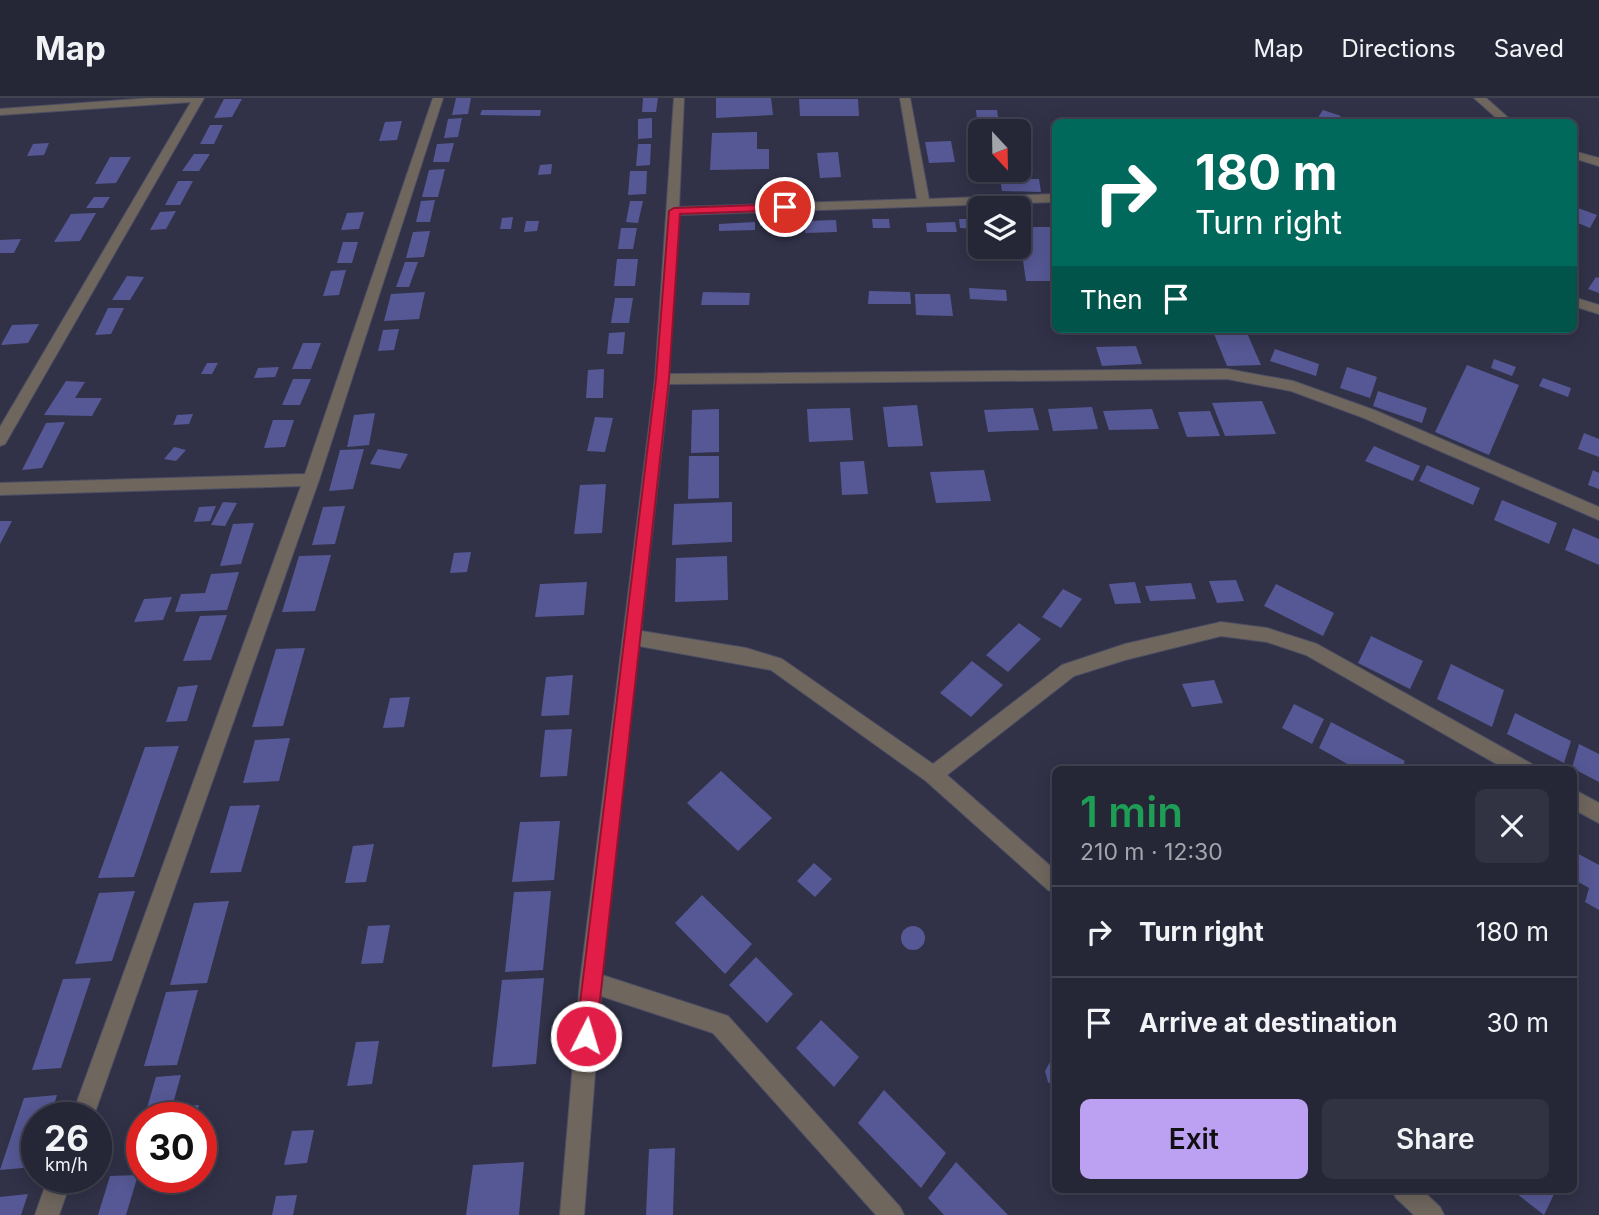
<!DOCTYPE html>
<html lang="en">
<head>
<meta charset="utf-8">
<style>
  body { margin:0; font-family:Inter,sans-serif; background:#313242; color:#f1f3f6; height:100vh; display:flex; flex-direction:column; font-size:26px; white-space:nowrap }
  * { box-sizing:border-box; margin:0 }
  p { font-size:23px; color:#a3a5ad }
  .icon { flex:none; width:38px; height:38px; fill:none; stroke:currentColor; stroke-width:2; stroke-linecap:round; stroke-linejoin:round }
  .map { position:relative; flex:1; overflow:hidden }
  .drawer { position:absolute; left:1052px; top:668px; width:525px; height:427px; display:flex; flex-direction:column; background:#252636; border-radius:10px; box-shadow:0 4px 18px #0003,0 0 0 2px #424351 }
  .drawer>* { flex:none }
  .guide { position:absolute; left:1052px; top:21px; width:525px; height:214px; border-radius:10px; box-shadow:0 4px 18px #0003,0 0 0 2px #424351; background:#00695c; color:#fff; overflow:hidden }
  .needle { width:46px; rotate:158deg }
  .controls { position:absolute; left:968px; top:21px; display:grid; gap:14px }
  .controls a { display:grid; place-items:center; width:63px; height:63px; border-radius:10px; background:#252636; box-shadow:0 4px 18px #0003,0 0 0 2px #424351; font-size:35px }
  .speed { position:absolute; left:21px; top:1004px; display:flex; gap:14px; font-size:35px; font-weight:700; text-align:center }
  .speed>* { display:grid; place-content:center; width:91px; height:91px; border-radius:50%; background:#252636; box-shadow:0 4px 18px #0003,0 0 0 2px #424351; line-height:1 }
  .speed small { font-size:18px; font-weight:400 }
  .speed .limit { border:10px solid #d22; background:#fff; color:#111 }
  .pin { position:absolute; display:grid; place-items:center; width:60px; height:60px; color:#fff; margin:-30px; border:4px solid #fff; border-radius:50%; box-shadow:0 2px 7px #0007 }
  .me { position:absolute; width:77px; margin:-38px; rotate:5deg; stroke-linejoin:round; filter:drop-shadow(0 0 5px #0008) }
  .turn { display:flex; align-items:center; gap:24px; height:147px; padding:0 28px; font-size:32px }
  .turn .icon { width:91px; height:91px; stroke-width:2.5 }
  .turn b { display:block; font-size:49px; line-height:60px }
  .then { display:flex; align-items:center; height:66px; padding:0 28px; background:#0003; gap:14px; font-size:26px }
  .round { display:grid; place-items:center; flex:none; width:74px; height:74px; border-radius:10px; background:#313242 }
  .headline { display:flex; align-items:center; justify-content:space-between; height:119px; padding:0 28px }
  h1 { font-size:42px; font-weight:600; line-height:52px; color:#1e9e55 }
  .button { display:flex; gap:14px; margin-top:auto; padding:14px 28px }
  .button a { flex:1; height:80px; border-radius:10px; background:#bca0f2; color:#111; font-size:28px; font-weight:600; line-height:80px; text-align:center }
  .button a+a { background:#313242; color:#f1f3f6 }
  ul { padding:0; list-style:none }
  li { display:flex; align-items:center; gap:21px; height:91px; padding:0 28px; border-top:2px solid #424351 }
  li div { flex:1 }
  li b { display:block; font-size:26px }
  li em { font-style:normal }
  header { display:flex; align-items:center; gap:42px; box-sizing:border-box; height:98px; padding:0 35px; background:#252636; border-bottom:2px solid #424351 }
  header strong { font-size:33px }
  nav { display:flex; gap:38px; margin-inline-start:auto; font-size:24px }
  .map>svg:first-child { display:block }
  .building { fill:#565895 }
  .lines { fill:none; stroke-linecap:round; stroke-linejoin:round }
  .minor-casing { stroke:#4e4f64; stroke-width:2 }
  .minor { fill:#6f675e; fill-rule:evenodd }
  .route { fill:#e11d48; stroke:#92132f; stroke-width:2 }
</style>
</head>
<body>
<header>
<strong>Map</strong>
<nav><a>Map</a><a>Directions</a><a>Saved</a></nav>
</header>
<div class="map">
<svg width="1599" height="1117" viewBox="0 0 1599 1117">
  <rect width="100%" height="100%" fill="#313248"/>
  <path class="building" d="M456,0H471L468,16L452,17Z
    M643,0H658L656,14H642Z
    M716,0H771L773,17L716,20Z
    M224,1H242L232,19L214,20Z
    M799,1H858L859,18H800Z
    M482,12H541L540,18L480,17Z
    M976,12H997L1000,32H978Z
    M1323,12L1341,18L1337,24H1315Z
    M462,20L458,39L444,40L448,21Z
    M652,20V40L638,41V21Z
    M402,23L397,42L379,43L385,24Z
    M210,27H223L214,46H200Z
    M757,34V51H769V71L710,72L712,35Z
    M951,43L955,64L929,65L925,44Z
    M49,45L44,57L27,58L33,46Z
    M454,45L449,64H433L437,46Z
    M638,46H651L650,67L636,68Z
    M838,54L841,79L820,80L817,55Z
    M194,56H210L199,73H182Z
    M110,59H131L116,85L95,86Z
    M552,66L551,76L538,77L540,67Z
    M445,71L438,99H422L429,72Z
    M630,73H647L646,96L628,97Z
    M1000,81H1039L1041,94L1002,93Z
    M178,83H193L180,107H165Z
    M94,99H110L103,110H86Z
    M435,102L430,124H416L421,103Z
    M630,103H643L638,125L626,124Z
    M1578,110L1597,117L1590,130L1573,123V113Z
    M176,113L166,131L150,132L160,114Z
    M364,114L359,131L341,132L347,115Z
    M96,115L80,143L54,144L71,116Z
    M513,119L511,131H500L502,120Z
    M872,121H889L890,130H873Z
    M959,121H980V131L960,130Z
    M760,122H780V128H760Z
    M836,122L837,134L805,135V123Z
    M526,123H539L537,133L524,134Z
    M755,124V132L719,133V126Z
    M955,124L957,134H927L926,125Z
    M1018,129H1050L1055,151V183H1026Z
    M621,130H637L633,151H618Z
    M430,133L424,159L406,160L413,134Z
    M21,141L14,155H0V142Z
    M343,144H358L352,165H337Z
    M617,161H638L635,188H614Z
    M405,164H418L409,189H396Z
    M346,172L339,197L323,198L331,173Z
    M127,178L144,179L130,202H112Z
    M1596,179L1599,180V195L1588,191Z
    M969,190L1006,192L1007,203L970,201Z
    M869,193L910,194L911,206H868Z
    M425,194L419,221L384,223L391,196Z
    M703,194L750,195L749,207H701Z
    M915,196H950L953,218L916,217Z
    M615,200H633L629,225H611Z
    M108,210H124L111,236L95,237Z
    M39,226L28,245L1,247L12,227Z
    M399,231L394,252L378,253L383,232Z
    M625,234L623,256H607L609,235Z
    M1247,235L1261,267L1227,268L1214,236Z
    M303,245H321L311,271H292Z
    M1136,248L1142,266L1102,268L1096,249Z
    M1275,251L1319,266L1316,278L1270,263Z
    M1494,261L1516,269L1512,278L1491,270Z
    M207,265H218L212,276H201Z
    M1467,267L1519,287L1489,357L1435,334Z
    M279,269L275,279L254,280L258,270Z
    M1347,269L1377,279L1370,300L1340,290Z
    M604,271L603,300H586L588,272Z
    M1543,280L1571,290L1568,299L1539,288Z
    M293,281H311L300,307H282Z
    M66,283L85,284L75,300H102L92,318L44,317Z
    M1378,293L1427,310L1422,325L1373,308Z
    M1262,303L1276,336L1225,338L1212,305Z
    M917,307L923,348L888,349L883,309Z
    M1092,309L1098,331L1053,333L1048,311Z
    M850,310L853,342L809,344L807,311Z
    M1033,310L1039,332L988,334L984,312Z
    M719,311V354L691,355L692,312Z
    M1152,311L1159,331L1109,332L1103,313Z
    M1210,313L1220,338L1187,339L1178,314Z
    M375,315L369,347L347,349L354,317Z
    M193,316L189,326L173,327L177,317Z
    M595,319L613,320L605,354L587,353Z
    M273,322H294L285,349L264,350Z
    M65,324L42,370L22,372L46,325Z
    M1584,335L1599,341V359L1578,351Z
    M1374,348L1420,368L1413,383L1365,363Z
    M174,349L186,352L176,363L164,361Z
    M364,351L353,391L329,393L340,352Z
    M378,351L408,356L400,371L370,366Z
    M689,358H719V400L688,401Z
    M864,363L868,396L842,397L840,364Z
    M1427,367L1480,390L1473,407L1419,383Z
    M984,372L991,403L936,405L930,374Z
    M1593,372L1599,375V391L1588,387Z
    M606,386L602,435L574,436L580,387Z
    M1502,402L1557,425L1549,446L1494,422Z
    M223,404L237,405L225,428L211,427Z
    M732,404V444L672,447L674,406Z
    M216,408L210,423L194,424L199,409Z
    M345,408L335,446L312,447L323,409Z
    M0,423H12L0,446Z
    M254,425L241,466L220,468L233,426Z
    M1573,430L1599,441V467L1565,452Z
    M471,454L467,474L450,475L454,455Z
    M331,457L315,513L282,514L299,458Z
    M727,458L728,502L675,504L676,460Z
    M239,474L227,512L175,514L181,496L205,495L211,476Z
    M1236,482L1244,503L1217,505L1209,483Z
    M587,484L584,517L535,519L540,486Z
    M1135,484L1141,505L1115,506L1109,486Z
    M1191,485L1196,501L1150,503L1145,488Z
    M1276,486L1334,515L1323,538L1264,508Z
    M1063,491L1082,501L1061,530L1042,519Z
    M172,499L163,522L134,524L144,501Z
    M227,517L211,562L183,563L200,518Z
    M1019,525L1041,541L1008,574L986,557Z
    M1371,538L1423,563L1410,591L1358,565Z
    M305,550L283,628L252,629L276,551Z
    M972,563L1003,587L971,619L940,595Z
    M1451,566L1504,592L1492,629L1437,601Z
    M573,577L569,617L541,618L546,579Z
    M1214,582L1223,605L1192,609L1182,586Z
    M198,587L187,623L166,624L178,589Z
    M410,599L404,629L383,630L390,600Z
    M1294,606L1324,621L1312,646L1282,630Z
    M1515,615L1571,643L1564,665L1507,636Z
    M1331,624L1405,663L1401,672H1358L1319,650Z
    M572,631L567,678L540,679L545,632Z
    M290,640L279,683L243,685L255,642Z
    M1579,646L1599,656V684L1572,670Z
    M179,648L134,779L98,780L145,649Z
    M721,673L772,720L738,753L687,705Z
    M260,707L241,774L210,775L230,708Z
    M560,723L554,782L512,784L520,724Z
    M374,746L366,784L345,785L353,748Z
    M1573,753L1599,767V812L1585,804L1589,790L1573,781Z
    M814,765L832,781L815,799L797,783Z
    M135,793L112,863L75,866L99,795Z
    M551,793L543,872L505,874L514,794Z
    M702,797L752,846L725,876L675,825Z
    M229,803L207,885L170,887L194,805Z
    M390,827L383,865L361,866L368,828Z
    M901 840a12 12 0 1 1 24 0a12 12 0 1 1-24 0Z
    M756,859L793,896L767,925L729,887Z
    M91,880L61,970L32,972L63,881Z
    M544,880L536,966L492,969L502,882Z
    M198,892L177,967L144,968L166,894Z
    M821,922L859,959L834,989L796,950Z
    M379,943L372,986L347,988L356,944Z
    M1050,964H1055V990L1048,984L1045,973Z
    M181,977L172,1009L199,1007L196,1020H144L156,979Z
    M884,992L946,1055L921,1090L858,1025Z
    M57,997L50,1020H37L34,1069L0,1072L24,1000Z
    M314,1032L307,1065L284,1067L292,1033Z
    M675,1050L673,1117H646L649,1051Z
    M524,1064L519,1117H466L473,1067Z
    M956,1064L1008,1117H944L928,1100Z
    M138,1077L126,1117H98L110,1078Z
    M1512,1092H1556L1544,1117Z
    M28,1096L21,1117H0V1099Z
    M297,1097L293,1117H272L276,1098Z"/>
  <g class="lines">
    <g class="minor-casing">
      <path id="minor" d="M150,0H204L5,346L0,348V329L191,4L0,17V11Z
        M433,0H443L319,382L93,1020H71L301,388L0,397V385L305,376Z
        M674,0H684L679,109L917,101L900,0H910L929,101L1055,96V104L678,117L669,276L1227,271L1293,283L1374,312L1599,409V422L1364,320L1291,293L1227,281L669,286L641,533L746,550L782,561L933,666L1062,567L1125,546L1221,524L1267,530L1317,546L1532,666L1534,672H1507L1306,557L1267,544L1221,538L1125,562L1074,578L947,677L1055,772V795L1048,792L926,683L771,572L639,548L602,877L728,918L900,1109L904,1117H876L713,935L601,898L584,1117H560L580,884L655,281Z
        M1474,0H1486L1513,24H1501Z
        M1573,53L1599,60V68L1573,60Z
        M1573,199L1599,207V216L1573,208Z
        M1573,691L1599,705V725L1573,711Z
        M48,1080H72L59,1117H35Z
        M1392,1092H1422L1440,1109L1444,1117H1414L1396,1100Z"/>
    </g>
    <use href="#minor" class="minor"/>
  </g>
  <path class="route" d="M785,106L789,107V112L680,116L669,281L596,938L593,945L586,948L579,945L576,938L656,281L669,113L674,110Z"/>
</svg>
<div class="controls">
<a><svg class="needle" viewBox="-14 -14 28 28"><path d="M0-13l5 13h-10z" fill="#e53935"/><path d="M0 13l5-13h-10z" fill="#a3a5ad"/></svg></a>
<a><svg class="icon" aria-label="layers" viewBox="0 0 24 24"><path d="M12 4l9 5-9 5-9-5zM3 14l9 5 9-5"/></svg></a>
</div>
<div class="speed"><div>26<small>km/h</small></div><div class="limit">30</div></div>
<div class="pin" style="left:785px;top:109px;background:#d93025"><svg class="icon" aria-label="arrive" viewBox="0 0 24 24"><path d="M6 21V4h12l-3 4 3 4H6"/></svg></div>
<svg class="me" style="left:586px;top:938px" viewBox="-20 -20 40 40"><circle r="17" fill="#e11d48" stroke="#fff" stroke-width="3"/><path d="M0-11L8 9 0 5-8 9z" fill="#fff"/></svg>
<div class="guide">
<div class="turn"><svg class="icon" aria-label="right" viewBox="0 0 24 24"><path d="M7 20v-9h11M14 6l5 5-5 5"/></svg><div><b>180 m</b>Turn right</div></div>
<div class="then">Then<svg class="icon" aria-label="arrive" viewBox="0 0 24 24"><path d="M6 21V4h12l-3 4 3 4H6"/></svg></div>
</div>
<section class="drawer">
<div class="headline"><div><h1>1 min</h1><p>210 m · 12:30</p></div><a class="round"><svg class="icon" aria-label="close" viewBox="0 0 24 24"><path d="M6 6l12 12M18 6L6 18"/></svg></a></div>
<ul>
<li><svg class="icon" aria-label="right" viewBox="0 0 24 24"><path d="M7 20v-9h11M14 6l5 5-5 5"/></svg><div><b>Turn right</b></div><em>180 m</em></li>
<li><svg class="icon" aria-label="arrive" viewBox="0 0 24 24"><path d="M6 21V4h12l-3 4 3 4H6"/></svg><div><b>Arrive at destination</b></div><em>30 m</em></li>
</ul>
<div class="button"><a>Exit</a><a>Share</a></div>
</section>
</div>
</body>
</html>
